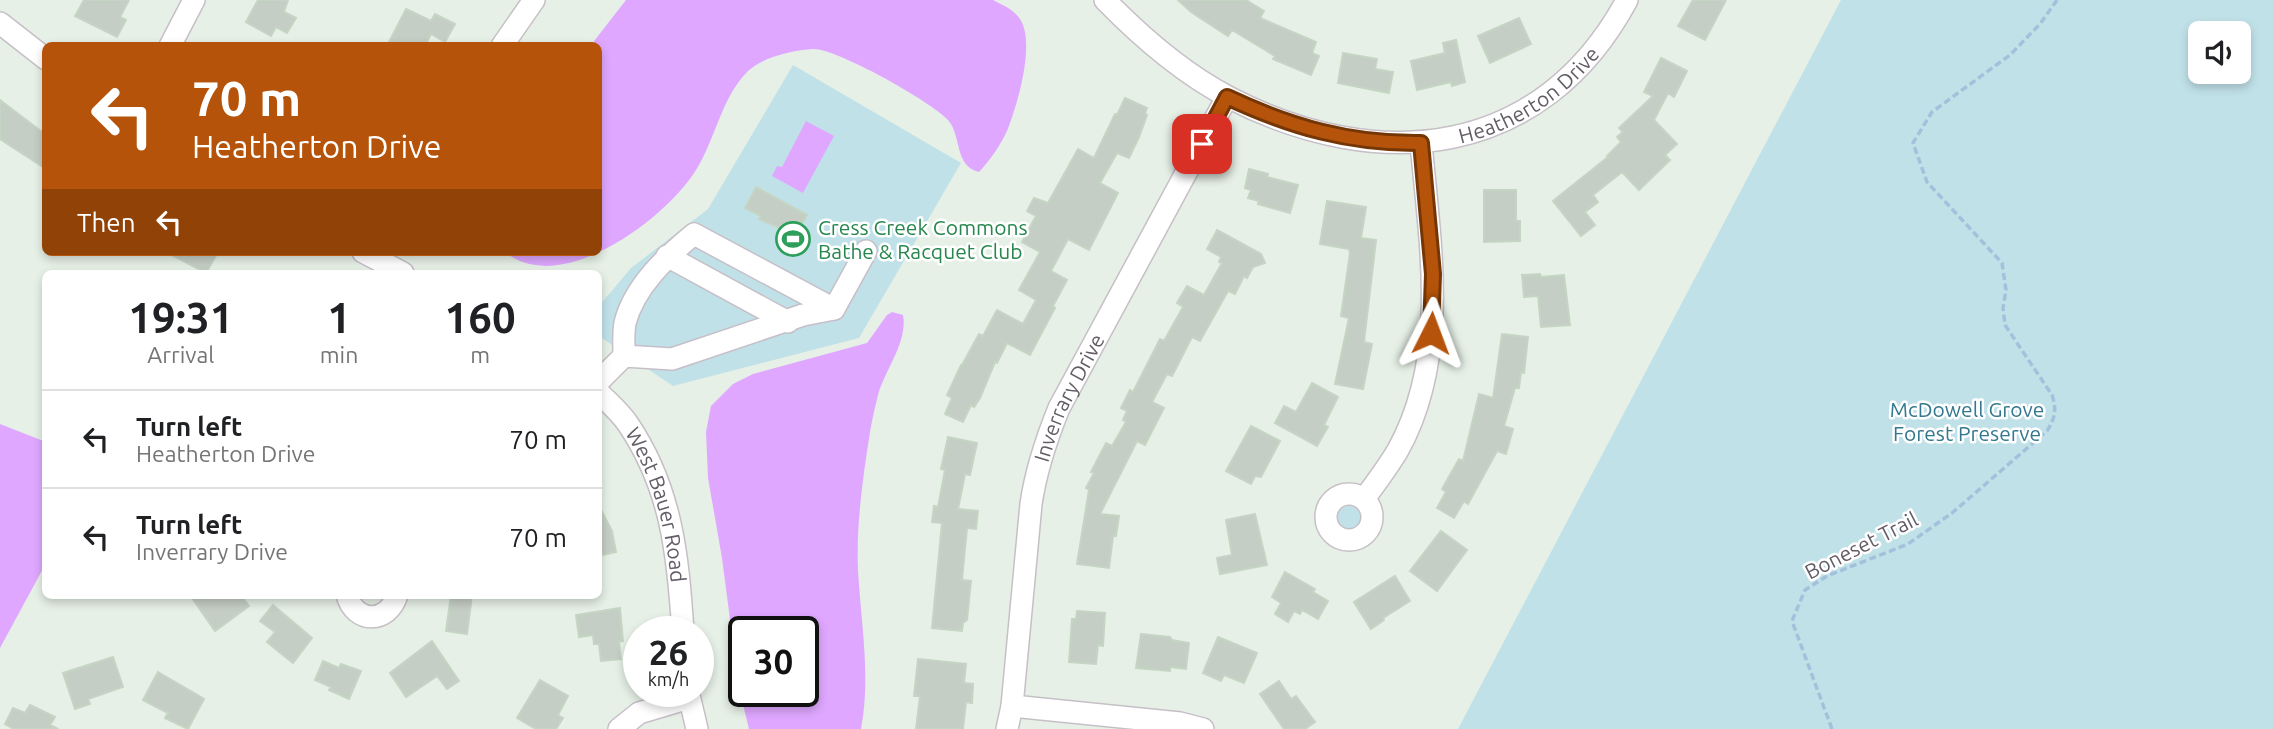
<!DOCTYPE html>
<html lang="en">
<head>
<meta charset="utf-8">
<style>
  body { margin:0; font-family:Ubuntu,sans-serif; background:#f6f6f6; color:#202124; height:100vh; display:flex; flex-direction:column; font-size:26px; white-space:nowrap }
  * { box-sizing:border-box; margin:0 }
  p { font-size:23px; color:#757577 }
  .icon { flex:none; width:38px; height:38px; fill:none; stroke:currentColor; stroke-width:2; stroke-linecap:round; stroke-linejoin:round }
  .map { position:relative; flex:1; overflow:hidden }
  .drawer { position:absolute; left:42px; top:270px; width:560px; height:329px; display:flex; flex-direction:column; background:#fff; border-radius:10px; box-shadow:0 4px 10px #0003 }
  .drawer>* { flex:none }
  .hud { position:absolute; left:42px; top:42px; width:560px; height:214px; border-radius:10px; box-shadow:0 4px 10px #0003; background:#b45309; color:#fff; overflow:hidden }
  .tools { position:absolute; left:2188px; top:21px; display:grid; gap:14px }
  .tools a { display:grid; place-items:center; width:63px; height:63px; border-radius:10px; background:#fff; box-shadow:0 4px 10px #0003; font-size:35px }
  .speed { position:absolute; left:623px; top:616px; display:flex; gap:14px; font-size:35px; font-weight:700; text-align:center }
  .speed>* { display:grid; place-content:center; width:91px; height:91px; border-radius:50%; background:#fff; box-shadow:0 4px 10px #0003; line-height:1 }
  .speed small { font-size:18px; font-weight:400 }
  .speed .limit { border:4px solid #111; border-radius:10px; background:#fff; color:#111 }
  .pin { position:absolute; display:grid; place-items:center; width:60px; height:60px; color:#fff; margin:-30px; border-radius:14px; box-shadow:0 4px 10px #0006 }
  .me { position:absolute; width:77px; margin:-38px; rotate:3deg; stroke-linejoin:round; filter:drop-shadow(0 0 5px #0008) }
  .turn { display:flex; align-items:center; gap:24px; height:147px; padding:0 35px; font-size:32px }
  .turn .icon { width:91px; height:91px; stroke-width:2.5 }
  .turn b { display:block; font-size:49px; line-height:60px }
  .then { display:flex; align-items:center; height:66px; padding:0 35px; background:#0003; gap:14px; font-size:26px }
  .eta { display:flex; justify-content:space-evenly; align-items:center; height:119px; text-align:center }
  .eta b { font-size:42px; font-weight:700; line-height:49px }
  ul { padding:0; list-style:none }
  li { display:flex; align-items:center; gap:21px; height:98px; padding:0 35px; border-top:2px solid #e0e0e0 }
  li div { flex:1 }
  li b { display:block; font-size:26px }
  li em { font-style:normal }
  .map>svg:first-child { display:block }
  .green { fill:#c1e1e9; fill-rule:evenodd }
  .water { fill:#dfa7ff; fill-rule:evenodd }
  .building { fill:#c5cec4; stroke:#c5d5c3; stroke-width:2 }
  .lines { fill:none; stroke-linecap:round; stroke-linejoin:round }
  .minor-casing { stroke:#c6bfc7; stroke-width:24 }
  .path { stroke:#a4c1db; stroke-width:3.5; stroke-dasharray:7 3.5; stroke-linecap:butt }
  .minor { stroke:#fff; stroke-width:21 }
  .route-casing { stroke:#753606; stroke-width:18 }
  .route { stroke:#b45309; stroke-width:12 }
  .labels { text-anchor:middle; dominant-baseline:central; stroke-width:5; stroke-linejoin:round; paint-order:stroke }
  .street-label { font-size:21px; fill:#645d67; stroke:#fff }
  .leisure-label { font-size:21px; fill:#27864d; stroke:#fff; text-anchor:start }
  .park-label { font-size:21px; fill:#33788f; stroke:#fff }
</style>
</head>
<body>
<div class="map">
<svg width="2273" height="729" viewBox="0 0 2273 729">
  <rect width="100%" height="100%" fill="#e6f0e6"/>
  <path class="green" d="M1841,0H2273V729H1458ZM2238,33V72H2200V33Z
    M793,65L961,163L859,338L673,386L599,336V306L631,268L708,209Z
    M1337 518a12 12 0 1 1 24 0a12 12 0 1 1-24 0Z"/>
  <path class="water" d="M626,0H993C1003,5 1014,10 1020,19C1036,43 1017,106 1007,131C1000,146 990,160 979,172C954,166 962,136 948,120C932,102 836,48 813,49C793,50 763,57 748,71C721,98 716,138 696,170C666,219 560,298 505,252H598V46L591,45Z
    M806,121L834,136L803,193L772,176L777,166L782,167Z
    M892,312L903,315C908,342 885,370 878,395C875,407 872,420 870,432C863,477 856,524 858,570C861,624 871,676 861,729H749L739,688L722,558L708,478L706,432L711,406L733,384L753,374L867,343L887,315ZM744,632H803V691H744Z
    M0,424L46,442L45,565L0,648Z"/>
  <path class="building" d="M84,0H129L120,17L126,20L117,37L75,16Z
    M258,0H288L284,12L296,18L287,33L276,27L271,36L246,22Z
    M1178,0H1246L1264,11L1260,18L1316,42L1312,53L1319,56L1311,75L1273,59L1275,56L1232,30L1228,36L1191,12Z
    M1693,0H1726L1705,40L1678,26Z
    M406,9L431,21L435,14L455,24L445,42L431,34L425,46H387Z
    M1519,18L1531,44L1490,63L1478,36Z
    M1456,40L1465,82L1452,86L1451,82L1417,90L1411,61L1445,53L1443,43Z
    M1343,53L1377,59L1375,69L1393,72L1389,93L1338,83Z
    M1661,58L1687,71L1674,97L1668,93L1654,120L1677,144L1665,155L1670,160L1639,190L1622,172L1593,195L1598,202L1585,212L1595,225L1581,236L1553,201L1608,157L1607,156L1621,142L1617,137L1623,132L1619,128L1653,96L1644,92Z
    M1125,98L1147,108L1145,113L1147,115L1139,137L1129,158L1117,153L1100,183L1118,193L1089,250L1068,239L1051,271L1067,280L1053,306L1055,308L1030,355L1007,343L997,363L995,362L980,398L974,407L971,405L963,422L945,414L952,398L947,395L961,365H962L979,334L983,336L997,310L1023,324L1036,300L1019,290L1040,252L1022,242L1036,216L1027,211L1034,198L1048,203L1078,149L1094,158L1115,114L1117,115Z
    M0,100L46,135V169L0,139Z
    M1249,169L1268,174L1267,177L1298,185L1290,213L1258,204L1259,201L1248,198L1251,190L1245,188Z
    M756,187L807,215L796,235L759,219L761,216L745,208Z
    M1484,190H1516V221H1520V241L1484,242Z
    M1327,201L1366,207L1361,238L1376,240L1364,342L1372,344L1363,389L1335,384L1349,318L1341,316L1350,253L1349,249L1320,244Z
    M1217,230L1261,254L1265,263L1253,267L1247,278L1244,276L1235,294L1228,291L1200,341L1192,337L1172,376L1167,374L1152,402L1164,408L1145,445L1137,441L1100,514L1119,516L1116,536H1113L1109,568L1077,564L1089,490L1086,488L1094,473L1091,472L1106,443L1112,446L1126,422L1123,420L1127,411L1121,408L1130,390L1133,392L1160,339L1164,341L1183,307L1177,303L1187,286L1204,295L1222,263L1219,262L1221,257L1207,249Z
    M166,252H218L206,273Z
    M1540,274L1541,277L1564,275L1570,325L1541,327L1538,296L1524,297L1522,275Z
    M1502,334L1528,337L1524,373L1521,372L1519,388H1515L1504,426L1513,429L1506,454L1497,451L1468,504L1464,501L1454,518L1437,508L1446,492L1442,489L1459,459L1463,461L1479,394L1493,398Z
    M1312,383L1338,397L1324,425L1328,427L1317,446L1275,423L1284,406L1296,412Z
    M1251,426L1280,441L1261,477L1255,476L1251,484L1226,471Z
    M948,437L977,443L970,475L965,474L958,509L978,511L976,529L967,528L962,580L971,581L967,620L963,623L962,631L932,628L942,523L932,522L934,506L938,507L945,470L941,469Z
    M598,504L612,531L616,552L598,556Z
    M1255,514L1267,565L1220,574L1217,558L1232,555L1226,520Z
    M1441,531L1467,550L1437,591L1410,571Z
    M1285,572L1315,589L1313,592L1328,601L1318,619L1302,610L1300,614L1294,611L1288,622L1275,614L1281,603L1272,597Z
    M1395,576L1410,601L1383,618L1384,620L1371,629L1354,602Z
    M190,595H241L249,606L215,631Z
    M451,595H472L467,634L446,631Z
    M273,605L312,638L293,663L267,642L275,632L260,621Z
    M620,608L623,641L619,642L621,659L601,661L599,644H594L593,635L579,637L576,615Z
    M1077,611L1105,613L1103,646L1098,645L1096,664L1069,662L1072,619H1076Z
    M1141,634L1170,637L1172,640L1189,643L1186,669L1170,667V671L1136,668Z
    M1218,637L1257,653L1244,683L1224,675L1221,681L1203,673Z
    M432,641L459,681L447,689L437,676L406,697L390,673Z
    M113,657L123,687L88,699L90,704L75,709L63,673Z
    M918,659L966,664L964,683L973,684L972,703L966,702L963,729H916L920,696H914Z
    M323,661L339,668L341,664L361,671L349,699L329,690L331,687L315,680Z
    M158,672L204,699L188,729L165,718L168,713L143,700Z
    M540,680L568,696L558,715L563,718L556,729H536L517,718Z
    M1279,681L1291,699L1296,696L1315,722L1305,729H1284L1260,694Z
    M30,705L55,717L50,725L58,729H14L5,724L13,708L25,713Z"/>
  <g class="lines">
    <g class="minor-casing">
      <g id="minor">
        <path id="s1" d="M1105,0C1141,37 1184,74 1230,98C1380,175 1542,158 1627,0"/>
        <path d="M0,23L46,59"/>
        <path d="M170,46L194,0"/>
        <path d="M502,46L534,0"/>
        <path d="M363,252L403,273"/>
        <path d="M667,256L788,322"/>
        <path d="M624,356C624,345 623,334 625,323C634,287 666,257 694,234L834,309"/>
        <path d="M598,382L624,356L672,359L803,315L834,309L866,251"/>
        <path id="s2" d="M598,392C608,402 620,412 628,424C672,489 678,556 683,632"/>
        <circle cx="1349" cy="517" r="23"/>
        <path d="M1364,499C1376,483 1388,467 1398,450C1450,356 1430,245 1421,143"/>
        <path d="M347,595C355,624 388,624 397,595"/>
        <path d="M688,691L697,729"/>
        <path d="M1012,706L1180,723L1203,729"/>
        <path d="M619,729L639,713L689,698"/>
        <path id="s3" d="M1007,729L1012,706L1031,504C1036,470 1046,440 1059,408L1227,97"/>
      </g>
    </g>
    <path class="path" d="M1832,729L1792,621L1805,590L1827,576L1908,544L1952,513L2047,431C2055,418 2057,410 2052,395L2005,325L2003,308L2006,290L2002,263L1927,182L1913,143L1932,112L2010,55L2040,24L2057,0"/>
    <use href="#minor" class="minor"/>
  </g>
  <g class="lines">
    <g class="route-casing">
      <path id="route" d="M1202,144L1227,97C1291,127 1350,144 1421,143L1433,274L1431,333"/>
    </g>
    <use href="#route" class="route"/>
  </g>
  <defs>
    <g id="stadium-ring" transform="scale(1.75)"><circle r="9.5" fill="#fff" stroke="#2e9e5b" stroke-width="1.5"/><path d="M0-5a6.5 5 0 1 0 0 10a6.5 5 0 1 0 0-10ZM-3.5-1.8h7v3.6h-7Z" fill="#2e9e5b"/></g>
  </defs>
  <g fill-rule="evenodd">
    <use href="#stadium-ring" x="793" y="239"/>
  </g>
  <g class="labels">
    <g class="street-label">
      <text stroke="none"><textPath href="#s1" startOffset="478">Heatherton Drive</textPath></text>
      <text stroke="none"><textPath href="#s3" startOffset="340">Inverrary Drive</textPath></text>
      <text stroke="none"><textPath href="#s2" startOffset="131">West Bauer Road</textPath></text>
      <text transform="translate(1861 545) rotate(-27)">Boneset Trail</text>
    </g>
    <g class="leisure-label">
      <text x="818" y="227">Cress Creek Commons<tspan x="818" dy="24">Bathe &amp; Racquet Club</tspan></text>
    </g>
    <g class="park-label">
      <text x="1967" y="409">McDowell Grove<tspan x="1967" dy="24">Forest Preserve</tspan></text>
    </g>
  </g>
</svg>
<div class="tools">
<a><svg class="icon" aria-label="sound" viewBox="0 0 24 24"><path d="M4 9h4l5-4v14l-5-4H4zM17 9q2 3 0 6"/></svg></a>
</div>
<div class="speed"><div>26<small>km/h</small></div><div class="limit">30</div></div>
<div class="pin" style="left:1202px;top:144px;background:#d93025"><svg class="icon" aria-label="arrive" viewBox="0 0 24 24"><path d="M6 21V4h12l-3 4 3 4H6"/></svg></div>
<svg class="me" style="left:1431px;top:333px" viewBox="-20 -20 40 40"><path d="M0-17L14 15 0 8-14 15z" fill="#b45309" stroke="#fff" stroke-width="4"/></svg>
<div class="hud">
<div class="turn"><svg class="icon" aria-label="left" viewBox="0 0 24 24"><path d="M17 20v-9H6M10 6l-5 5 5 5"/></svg><div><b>70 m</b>Heatherton Drive</div></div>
<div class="then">Then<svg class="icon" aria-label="left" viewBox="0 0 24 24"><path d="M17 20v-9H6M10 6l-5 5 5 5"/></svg></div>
</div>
<section class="drawer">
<div class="eta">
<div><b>19:31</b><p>Arrival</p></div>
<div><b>1</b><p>min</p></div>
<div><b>160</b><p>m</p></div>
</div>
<ul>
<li><svg class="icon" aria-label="left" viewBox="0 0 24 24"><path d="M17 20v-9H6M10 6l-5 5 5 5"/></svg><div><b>Turn left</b><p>Heatherton Drive</p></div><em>70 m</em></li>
<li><svg class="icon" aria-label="left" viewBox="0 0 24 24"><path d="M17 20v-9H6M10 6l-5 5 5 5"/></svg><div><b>Turn left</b><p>Inverrary Drive</p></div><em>70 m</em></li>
</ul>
</section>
</div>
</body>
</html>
